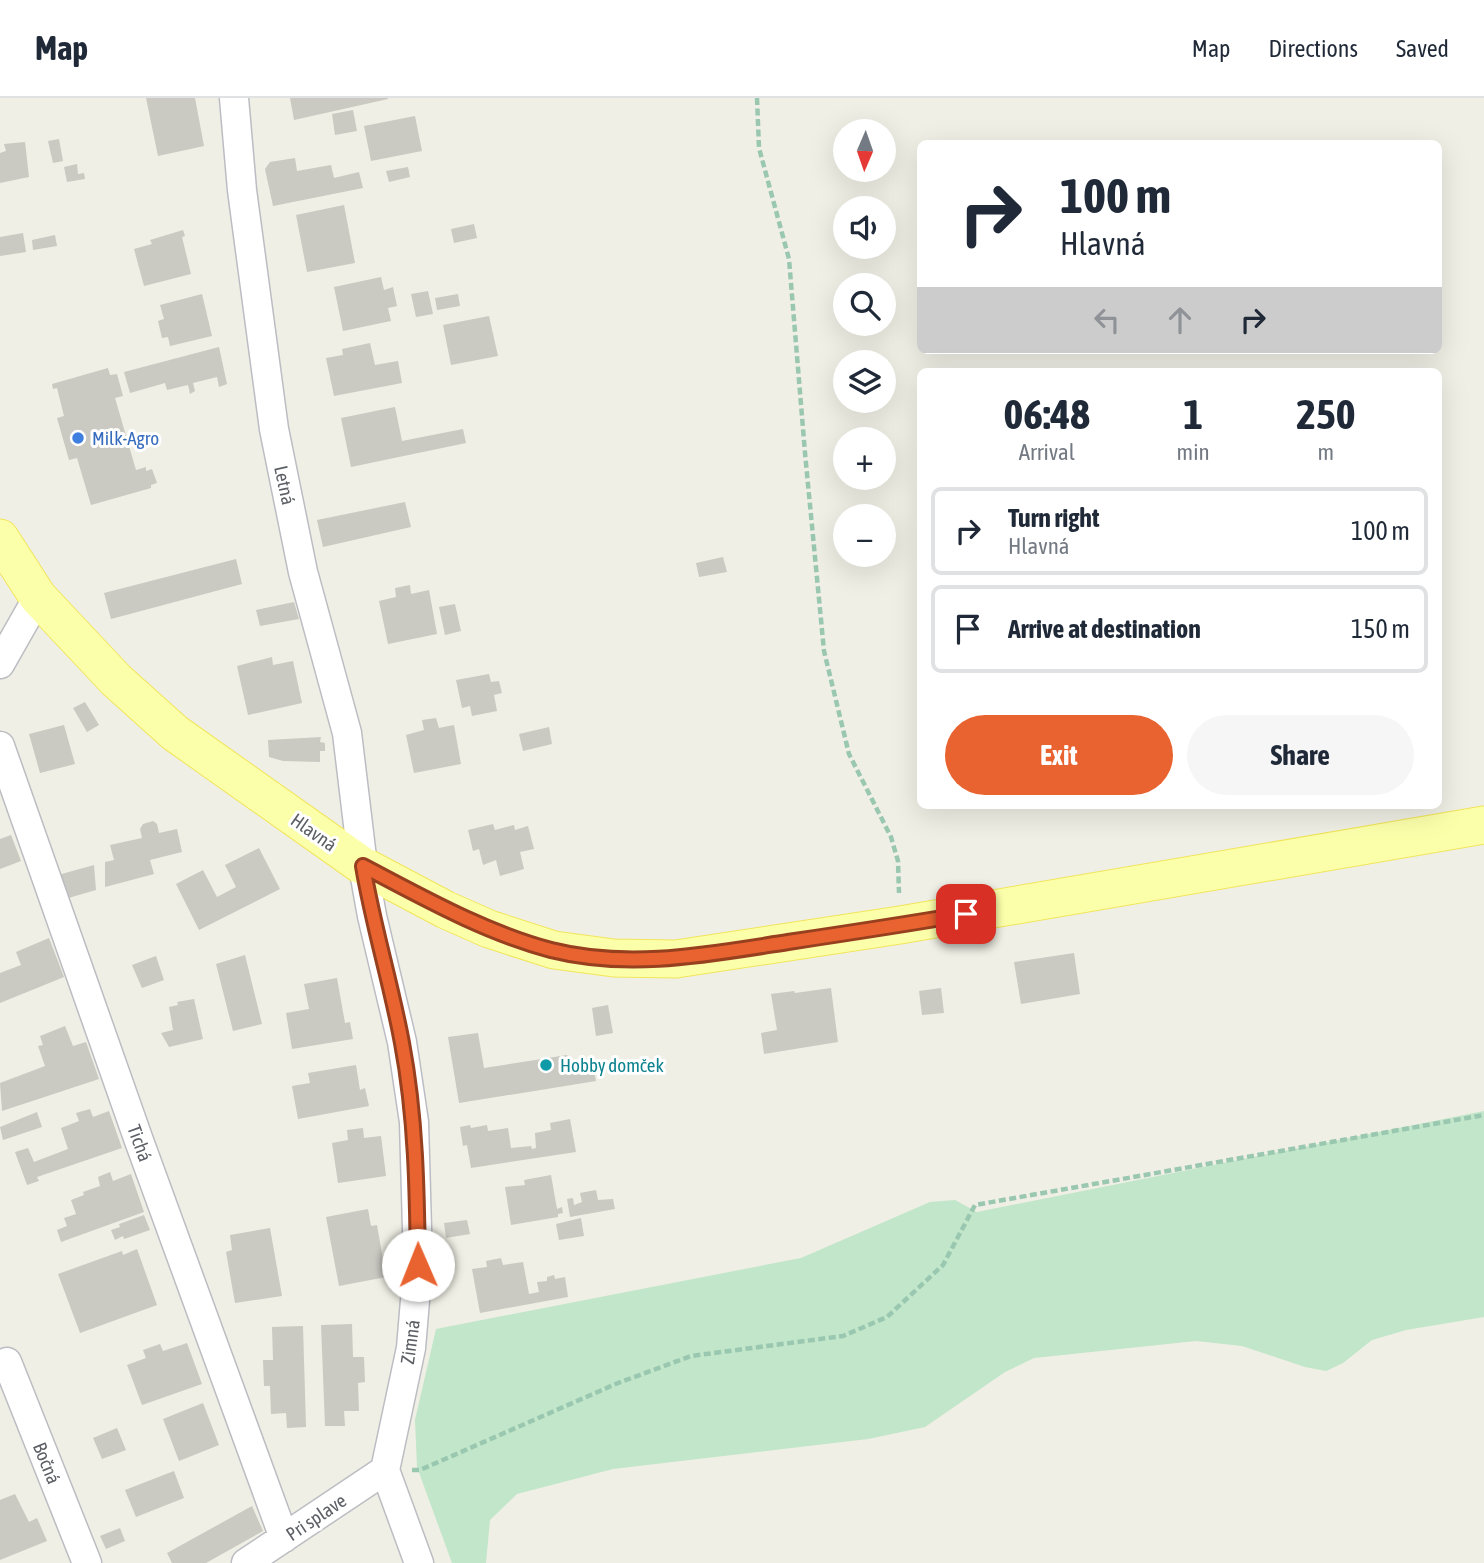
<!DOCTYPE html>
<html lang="en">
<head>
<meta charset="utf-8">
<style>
  body { margin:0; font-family:"Asap Condensed",sans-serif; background:#f6f6f7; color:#1f2937; height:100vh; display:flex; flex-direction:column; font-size:26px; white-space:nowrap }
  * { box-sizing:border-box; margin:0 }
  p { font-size:23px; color:#747a83 }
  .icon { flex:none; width:38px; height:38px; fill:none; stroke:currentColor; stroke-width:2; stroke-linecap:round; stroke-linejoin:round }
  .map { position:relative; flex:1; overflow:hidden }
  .side { position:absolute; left:917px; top:270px; width:525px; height:441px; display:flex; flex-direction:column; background:#fff; border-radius:10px; box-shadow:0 7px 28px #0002 }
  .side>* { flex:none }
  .top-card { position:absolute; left:917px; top:42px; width:525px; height:214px; border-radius:10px; box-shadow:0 7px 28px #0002; background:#fff; color:#1f2937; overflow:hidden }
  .needle { width:46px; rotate:182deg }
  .buttons { position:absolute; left:833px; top:21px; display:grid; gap:14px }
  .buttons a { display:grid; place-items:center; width:63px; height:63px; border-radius:50%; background:#fff; box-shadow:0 7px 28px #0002; font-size:35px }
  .pin { position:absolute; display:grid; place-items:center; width:60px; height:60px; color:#fff; margin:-30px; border-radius:14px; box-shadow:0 4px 10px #0006 }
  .me { position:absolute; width:77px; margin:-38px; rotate:359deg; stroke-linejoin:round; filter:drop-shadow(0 0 5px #0008) }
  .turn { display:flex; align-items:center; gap:24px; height:147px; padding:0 28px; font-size:32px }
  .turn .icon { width:91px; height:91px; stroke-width:2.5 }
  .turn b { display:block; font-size:49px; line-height:60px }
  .lanes { display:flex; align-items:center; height:66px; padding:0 28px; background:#0003; justify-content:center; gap:35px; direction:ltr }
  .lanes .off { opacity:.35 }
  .eta { display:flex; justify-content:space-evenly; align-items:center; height:119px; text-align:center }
  .eta b { font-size:42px; font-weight:700; line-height:49px }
  .action { display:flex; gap:14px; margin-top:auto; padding:14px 28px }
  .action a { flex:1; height:80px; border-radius:42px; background:#e96330; color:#fff; font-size:28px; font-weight:700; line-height:80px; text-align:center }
  .action a+a { background:#f6f6f7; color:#1f2937 }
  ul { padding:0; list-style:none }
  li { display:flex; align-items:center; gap:21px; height:88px; margin:0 14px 10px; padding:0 14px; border:4px solid #e0e1e3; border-radius:10px }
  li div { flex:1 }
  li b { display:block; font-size:26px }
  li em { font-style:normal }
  header { display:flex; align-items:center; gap:42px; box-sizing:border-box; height:98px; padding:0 35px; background:#fff; border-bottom:2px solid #e0e1e3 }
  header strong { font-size:33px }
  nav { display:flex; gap:38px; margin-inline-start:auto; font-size:24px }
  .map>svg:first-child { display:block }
  .green { fill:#c1e6c9 }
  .building { fill:#cac9c2 }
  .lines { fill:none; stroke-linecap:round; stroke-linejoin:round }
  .minor-casing { stroke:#bcbdc3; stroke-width:31 }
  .major-casing { stroke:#f1e55b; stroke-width:39 }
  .path { stroke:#9ac7b0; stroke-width:4.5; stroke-dasharray:7 3.5; stroke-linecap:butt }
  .minor { stroke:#fff; stroke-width:28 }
  .major { stroke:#fcffaa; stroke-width:37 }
  .route-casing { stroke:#97401f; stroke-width:18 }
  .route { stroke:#e96330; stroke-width:12 }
  .shop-dot { fill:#3f7fe0; stroke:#fff; stroke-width:2.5 }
  .culture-dot { fill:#0f9aa8; stroke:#fff; stroke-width:2.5 }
  .labels { text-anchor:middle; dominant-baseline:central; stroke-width:6; stroke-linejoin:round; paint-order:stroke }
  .shop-label { font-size:19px; fill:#366cbe; stroke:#fff; text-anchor:start }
  .street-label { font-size:19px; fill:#5c5f65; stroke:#fff }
  .culture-label { font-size:19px; fill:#0d838f; stroke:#fff; text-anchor:start }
</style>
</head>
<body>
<header>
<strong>Map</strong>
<nav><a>Map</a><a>Directions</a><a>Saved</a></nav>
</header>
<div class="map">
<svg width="1484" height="1465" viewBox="0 0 1484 1465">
  <rect width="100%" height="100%" fill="#efefe5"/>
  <path class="green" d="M1484,1013V1219L1406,1232L1372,1242L1343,1265L1326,1273L1305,1269L1242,1248L1196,1243L1034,1260L1005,1274L925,1329L868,1341L613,1371L517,1396L490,1422L486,1465H452L417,1369L415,1322L436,1231L801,1160L930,1104L955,1102L977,1114Z"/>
  <path class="building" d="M146,0H195L204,48L158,58Z
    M290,0H388V1L294,22Z
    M353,12L357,33L335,37L332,16Z
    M415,18L422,53L371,63L364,28Z
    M59,41L63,63L53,65L48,43Z
    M25,44L29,79L0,85V55L6,53L4,46Z
    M295,60L297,73L331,67L334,80L359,74L363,90L273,108L265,71L270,64Z
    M77,66L78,76L84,75L85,81L67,84L64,69Z
    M408,69L410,79L389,84L386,73Z
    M344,107L355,165L307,174L296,117Z
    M474,126L477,140L454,145L451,131Z
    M183,132L185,138L182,139L191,176L144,188L134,151L152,146L150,142Z
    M23,135L26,154L0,158V139Z
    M55,137L57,148L33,152L32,142Z
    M381,179L384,192L393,189L397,208L388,210L391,223L343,233L334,189Z
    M428,193L433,216L416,219L411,196Z
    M202,196L212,238L170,248L168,239L162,240L158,223L164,221L160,207Z
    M458,196L460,208L437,212L435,200Z
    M489,218L498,258L451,267L443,227Z
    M370,245L375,267L398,263L402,285L334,298L326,260L343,257L342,251Z
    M219,249L227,286L219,289L217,279L193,285L195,293L190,296L188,287L167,292L165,285L130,295L124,274Z
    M108,270L110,277L117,276L123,298L115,300L136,372L146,369V373L152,371L157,385L151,387V390L91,407L77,360L69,362L57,320L64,318L57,290L53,291L52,286Z
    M395,309L402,343L463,331L466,345L351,369L341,320Z
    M405,404L411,429L323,449L317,422Z
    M723,459L727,474L699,479L696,465Z
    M236,461L242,486L111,521L104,495Z
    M410,487L411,496L429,492L437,536L388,546L379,503L396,499L395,490Z
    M294,504L299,521L260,528L256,512Z
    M455,506L461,533L445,537L439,509Z
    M272,559L273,567L293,563L302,605L248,617L237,568Z
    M489,576L491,584L499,583L502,595L494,597L497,613L472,618L470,608L462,610L456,582Z
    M85,604L99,627L87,634L73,610Z
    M436,620L439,630L454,627L461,666L414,675L406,637L424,632L422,622Z
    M64,627L75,666L40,675L29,636Z
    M549,629L552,646L523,653L519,636Z
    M321,639L320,644L325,645V653H320V664L283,663L269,659L268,642Z
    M153,723L157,726L159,735L177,731L182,754L150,762L154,776L105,789V764L114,762L110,747L142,740L140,731L143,726Z
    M493,726L495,732L514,727L515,732L528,728L534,751L520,754L524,771L500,778L496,762L483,767L479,751L473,753L468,732Z
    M11,737L21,763L0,771V741Z
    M259,750L280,791L199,832L176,786L203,772L217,799L236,789L225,767Z
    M94,767L96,792L65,801L58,777Z
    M49,840L64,879L0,905V875L21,867L16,854Z
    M1074,855L1080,896L1021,906L1014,864Z
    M245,857L262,926L233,933L216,866Z
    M156,858L164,882L142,890L132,867Z
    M337,880L345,925L350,924L353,941L292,951L286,915L309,911L304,886Z
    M831,890L838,944L764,956L761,935L777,932L771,896L794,893L795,895Z
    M941,890L944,915L922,917L919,893Z
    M194,901L203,941L169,949L161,935L173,932L169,909L178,907L177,904Z
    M608,907L613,935L596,938L592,910Z
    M65,928L73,948L86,944L99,981L2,1013L0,985L45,968L38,948L43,947L40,938Z
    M478,935L484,970L567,957L571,965L592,962L596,983L459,1005L448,939Z
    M356,967L360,992L365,990L369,1008L298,1021L292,988L310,985L308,975Z
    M90,1011L93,1019L109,1013L122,1050L37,1079L39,1083L27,1087L15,1054L28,1050L34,1064L68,1051L61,1030L79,1023L76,1015Z
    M37,1014L42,1029L3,1042L0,1029Z
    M570,1021L576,1054L471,1070L467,1047L463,1048L460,1029L470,1027L471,1030L487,1027L488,1033L508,1030L511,1050L531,1048L532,1051L536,1050L535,1035L551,1032L550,1025Z
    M363,1030L364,1040L381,1038L386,1078L338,1085L332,1045L348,1042L347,1032Z
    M110,1074L113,1083L131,1076L144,1114L61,1144L57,1132L67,1128L64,1120L76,1116L71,1102L84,1097L83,1094L100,1088L98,1079Z
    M551,1077L557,1111L562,1109L563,1115L558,1116V1119L511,1127L505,1089L525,1087L524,1082Z
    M596,1092L598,1102L613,1101L615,1111L570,1119L567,1101L573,1100L574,1107L582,1104L580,1095Z
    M368,1111L371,1128L377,1127L386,1179L339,1188L326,1119Z
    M144,1117L150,1132L124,1141L123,1138L115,1142L111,1132L120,1129L119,1126Z
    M581,1120L584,1138L559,1142L556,1126Z
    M467,1122L470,1136L446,1140L444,1125Z
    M270,1130L282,1198L235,1205L226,1154L232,1152L230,1137Z
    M137,1151L157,1207L80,1235L58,1176L122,1153L123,1157Z
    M501,1160L503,1167L523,1164L529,1196L539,1194L537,1184L547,1183V1179L554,1177L555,1181L565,1179L568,1199L480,1215L472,1171L487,1169L486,1163Z
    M352,1226L353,1259H364L365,1284L358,1285L359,1313H344L345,1328H325L321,1227Z
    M303,1228L306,1329L287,1330L286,1315L271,1316L270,1288H264L263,1262H273L272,1229Z
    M187,1245L202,1286L142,1307L127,1267L146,1260L143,1252L160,1246L163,1253Z
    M203,1305L219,1347L179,1363L163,1321Z
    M117,1330L126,1352L102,1361L93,1340Z
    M174,1373L184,1400L136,1419L125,1392Z
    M15,1396L29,1424L37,1420L47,1443L0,1462V1402Z
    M252,1408L263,1433L206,1465H172L167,1455Z
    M120,1430L125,1443L106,1451L100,1438Z"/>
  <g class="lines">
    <g class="minor-casing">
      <path id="minor" d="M234,0L242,92L274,331L303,474L347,635L363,768L372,818L402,944L414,1024L418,1167L411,1250L385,1372L419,1465
        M0,566L38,499
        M0,648L138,1040L284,1440
        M7,1264L87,1465
        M246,1465L385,1372"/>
    </g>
    <g class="major-casing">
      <path id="major" d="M0,440L38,499L116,582L175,635L363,768L446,812L489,831L554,852L614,860L676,861L900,827L1484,727"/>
    </g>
    <path class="path" d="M757,0L759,50L789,161L805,355L824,553L849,656L891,739L898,763L899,795
      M412,1372H420L618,1285L691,1258L843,1238L887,1219L943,1167L975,1107L1484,1017"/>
    <use href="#minor" class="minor"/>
    <use href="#major" class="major"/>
  </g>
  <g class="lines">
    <g class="route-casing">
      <path id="route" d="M418,1167C417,1093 416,1019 402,945C391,885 373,828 363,768C424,800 484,834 551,852C630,872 710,856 788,844C848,835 907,826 966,816"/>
    </g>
    <use href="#route" class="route"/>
  </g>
  <circle class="shop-dot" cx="78" cy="340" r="7"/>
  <circle class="culture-dot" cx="546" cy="967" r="7"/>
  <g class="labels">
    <g class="shop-label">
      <text x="92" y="340">Milk-Agro</text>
    </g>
    <g class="street-label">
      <text transform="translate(285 387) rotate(78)">Letná</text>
      <text transform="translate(314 734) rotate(35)">Hlavná</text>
      <text transform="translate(140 1045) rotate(70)">Tichá</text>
      <text transform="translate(410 1244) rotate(-82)">Zimná</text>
      <text transform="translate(47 1365) rotate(68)">Bočná</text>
      <text transform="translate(316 1419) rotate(-34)">Pri splave</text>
    </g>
    <g class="culture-label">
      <text x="560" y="967">Hobby domček</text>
    </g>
  </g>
</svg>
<div class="buttons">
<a><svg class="needle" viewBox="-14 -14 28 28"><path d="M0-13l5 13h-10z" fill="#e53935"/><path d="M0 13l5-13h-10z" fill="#747a83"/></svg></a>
<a><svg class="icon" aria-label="sound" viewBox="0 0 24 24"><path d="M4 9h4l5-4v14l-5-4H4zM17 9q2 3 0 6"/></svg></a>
<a><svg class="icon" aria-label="search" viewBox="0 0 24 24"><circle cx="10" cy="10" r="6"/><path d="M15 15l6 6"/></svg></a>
<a><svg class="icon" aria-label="layers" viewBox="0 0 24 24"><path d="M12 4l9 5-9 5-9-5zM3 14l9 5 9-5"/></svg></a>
<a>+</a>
<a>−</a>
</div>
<div class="pin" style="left:966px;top:816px;background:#d93025"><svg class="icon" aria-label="arrive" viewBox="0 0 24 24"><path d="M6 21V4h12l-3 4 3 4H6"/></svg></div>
<svg class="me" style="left:418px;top:1167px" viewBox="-20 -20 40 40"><circle r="19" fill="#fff"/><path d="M0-13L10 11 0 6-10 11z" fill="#e96330"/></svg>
<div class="top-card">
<div class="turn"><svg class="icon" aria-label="right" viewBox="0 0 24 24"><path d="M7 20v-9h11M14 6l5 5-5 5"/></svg><div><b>100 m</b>Hlavná</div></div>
<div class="lanes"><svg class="icon off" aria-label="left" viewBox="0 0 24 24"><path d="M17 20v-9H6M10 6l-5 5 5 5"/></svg><svg class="icon off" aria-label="ahead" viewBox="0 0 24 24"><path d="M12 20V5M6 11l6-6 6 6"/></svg><svg class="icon" aria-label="right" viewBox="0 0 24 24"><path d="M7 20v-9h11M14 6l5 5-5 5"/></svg></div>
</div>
<section class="side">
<div class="eta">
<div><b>06:48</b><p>Arrival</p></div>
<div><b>1</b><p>min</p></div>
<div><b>250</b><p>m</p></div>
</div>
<ul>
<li><svg class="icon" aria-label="right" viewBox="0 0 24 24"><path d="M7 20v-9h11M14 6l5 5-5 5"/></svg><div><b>Turn right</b><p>Hlavná</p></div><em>100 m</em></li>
<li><svg class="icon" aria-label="arrive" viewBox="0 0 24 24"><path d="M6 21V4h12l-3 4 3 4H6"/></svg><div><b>Arrive at destination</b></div><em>150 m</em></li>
</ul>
<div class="action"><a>Exit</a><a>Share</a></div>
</section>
</div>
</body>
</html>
